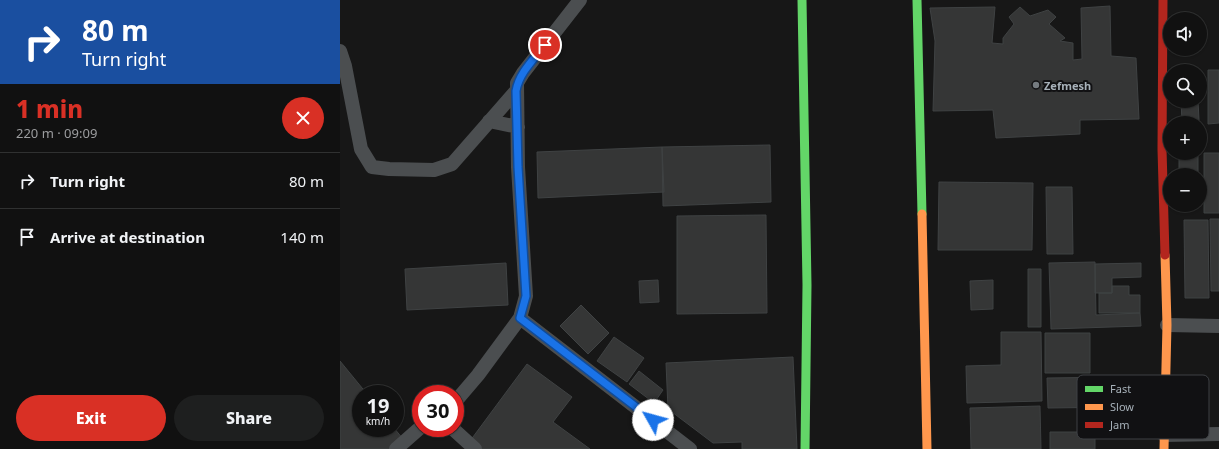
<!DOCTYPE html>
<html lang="en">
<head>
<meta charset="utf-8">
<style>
  body { margin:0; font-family:"Noto Sans",sans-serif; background:#1e1f1f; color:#f1f3f6; height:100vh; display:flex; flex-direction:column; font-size:15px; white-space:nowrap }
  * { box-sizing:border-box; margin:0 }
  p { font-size:13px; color:#9c9d9f }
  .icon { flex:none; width:22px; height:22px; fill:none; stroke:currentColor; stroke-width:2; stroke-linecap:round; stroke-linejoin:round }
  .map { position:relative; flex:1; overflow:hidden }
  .sheet { display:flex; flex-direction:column; background:#111; width:340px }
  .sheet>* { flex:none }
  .banner { background:#1a4fa0; color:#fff; overflow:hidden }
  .tools { position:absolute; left:823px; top:12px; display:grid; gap:8px }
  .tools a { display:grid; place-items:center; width:44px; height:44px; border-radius:50%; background:#111; box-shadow:0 1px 3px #0004,0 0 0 1px #303131; font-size:20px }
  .speed { position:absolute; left:12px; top:385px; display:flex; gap:8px; font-size:20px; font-weight:700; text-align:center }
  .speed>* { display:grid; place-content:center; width:52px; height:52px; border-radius:50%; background:#111; box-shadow:0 1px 3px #0004,0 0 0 1px #303131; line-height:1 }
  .speed small { font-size:10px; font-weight:400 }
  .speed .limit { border:6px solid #d22; background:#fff; color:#111 }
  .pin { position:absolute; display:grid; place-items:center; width:34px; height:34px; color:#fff; margin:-17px; border:2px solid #fff; border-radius:50%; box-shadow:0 1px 4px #0007 }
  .me { position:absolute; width:44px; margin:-22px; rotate:308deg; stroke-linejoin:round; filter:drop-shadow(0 0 3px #0008) }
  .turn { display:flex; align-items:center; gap:14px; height:84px; padding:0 16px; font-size:18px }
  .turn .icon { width:52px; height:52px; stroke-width:2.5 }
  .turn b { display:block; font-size:28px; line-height:34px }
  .round { display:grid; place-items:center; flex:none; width:42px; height:42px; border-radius:21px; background:#1e1f1f }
  .head { display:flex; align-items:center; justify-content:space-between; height:68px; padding:0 16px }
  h1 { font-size:24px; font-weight:800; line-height:30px; color:#d93025 }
  .button { display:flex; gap:8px; margin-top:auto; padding:8px 16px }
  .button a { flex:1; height:46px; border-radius:24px; background:#d93025; color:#fff; font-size:16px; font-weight:800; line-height:46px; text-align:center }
  .button a+a { background:#1e1f1f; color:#f1f3f6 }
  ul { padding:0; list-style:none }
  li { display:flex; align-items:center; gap:12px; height:56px; padding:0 16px; border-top:1px solid #303131 }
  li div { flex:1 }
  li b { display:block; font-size:15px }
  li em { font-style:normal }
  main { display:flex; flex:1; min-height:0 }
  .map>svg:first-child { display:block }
  .building { fill:#353636; stroke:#3f4243 }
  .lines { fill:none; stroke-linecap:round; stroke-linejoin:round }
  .street { stroke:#4b4e50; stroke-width:14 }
  .fast { stroke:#63d668; stroke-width:9 }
  .slow { stroke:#ff974d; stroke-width:9 }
  .jam { stroke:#b3261e; stroke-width:9 }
  .route-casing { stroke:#114b97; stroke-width:10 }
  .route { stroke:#1a73e8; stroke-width:7 }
  .poi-dot { fill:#757b80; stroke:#111113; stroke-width:1.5 }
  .labels { text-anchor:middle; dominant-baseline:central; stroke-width:4; stroke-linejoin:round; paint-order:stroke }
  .poi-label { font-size:11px; font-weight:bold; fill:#a7b1b9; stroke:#111113; text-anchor:start }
  .key { fill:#111113; stroke:#3e4145; stroke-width:1 }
  .key-label { font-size:11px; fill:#a7b1b9 }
</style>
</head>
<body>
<main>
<section class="sheet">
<div class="banner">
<div class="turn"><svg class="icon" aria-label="right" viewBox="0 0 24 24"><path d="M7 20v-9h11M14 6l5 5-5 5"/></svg><div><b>80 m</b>Turn right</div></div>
</div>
<div class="head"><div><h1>1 min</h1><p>220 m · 09:09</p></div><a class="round" style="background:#d93025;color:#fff"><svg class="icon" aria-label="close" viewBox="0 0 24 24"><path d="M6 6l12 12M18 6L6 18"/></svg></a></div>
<ul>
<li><svg class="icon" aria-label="right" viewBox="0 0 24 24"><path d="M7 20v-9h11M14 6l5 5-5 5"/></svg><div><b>Turn right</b></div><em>80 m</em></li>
<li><svg class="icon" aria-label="arrive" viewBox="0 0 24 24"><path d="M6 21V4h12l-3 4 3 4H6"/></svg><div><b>Arrive at destination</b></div><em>140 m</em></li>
</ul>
<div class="button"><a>Exit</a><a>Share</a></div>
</section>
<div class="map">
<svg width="879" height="449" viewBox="0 0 879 449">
  <rect width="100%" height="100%" fill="#171717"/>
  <path class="building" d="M770,6L771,56L796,58L799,119L740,120V134L656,138L653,110L593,111L595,41L590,8L655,7L652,43L663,44V38L674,24L669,17L680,7L690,16L708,10L716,17L709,24L725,38L720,41L733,43V60L742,59L741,8Z
    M856,68V71H839V69Z
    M868,70H879V123L868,124Z
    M841,101H858L859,120L842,121Z
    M430,145L431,202L323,206L322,147Z
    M322,147L324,192L198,198L197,152Z
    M864,153H879V213H864Z
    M858,155V175H839V156Z
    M599,182L693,183L692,250H598Z
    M706,187H732L733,254H707Z
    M840,205H859V207L840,208Z
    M426,215L427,313L337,314V216Z
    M870,219H879V291H871Z
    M844,220H868L869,298H845Z
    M755,262L756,315L800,313L801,326L711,329L709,263Z
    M166,263L168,305L67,310L65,269Z
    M801,263V277L772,278V293H755V264Z
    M688,269H701V327H688Z
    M318,280L319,302L300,303L299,281Z
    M653,280V309L631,310L630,281Z
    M772,286H789V295H800V313H759V293H772Z
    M241,305L269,333L248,354L220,326Z
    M661,332H701L702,401L627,403L626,366L661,365Z
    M705,333H750V373H705Z
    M274,337L304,358L287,382L257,361Z
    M453,357L457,449H402V442L373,443L328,409L326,363Z
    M0,361L27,394H21V428H54L63,439L51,449H0Z
    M187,364L232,397L213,422L250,449H140L130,441Z
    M299,371L323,390L314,403L289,384Z
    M784,377V407L708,408L707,378Z
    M700,406L701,449H631L630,408Z
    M710,432H755V449H710Z"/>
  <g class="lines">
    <path class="street" d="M0,51L5,66L21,149L32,167L49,169L94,170L112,164L176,91
      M149,121L178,127
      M180,318L350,449
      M827,325L879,326
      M115,402L138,375L180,318L186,296L178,167L177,83L183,73L240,0
      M112,428L135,449
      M824,435L879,434
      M56,449L81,427"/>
    <path class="fast" d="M462,0L467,285L465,449
      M577,0L582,214"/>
    <path class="slow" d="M582,214L587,449
      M824,449L827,325L825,255"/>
    <path class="jam" d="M823,0L822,149L825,255"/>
  </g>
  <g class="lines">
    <g class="route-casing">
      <path id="route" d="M205,45C194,59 179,73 176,91L178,167L186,296L180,318L313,420"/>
    </g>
    <use href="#route" class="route"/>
  </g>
  <circle class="poi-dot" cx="696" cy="85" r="4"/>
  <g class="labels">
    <g class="poi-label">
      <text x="704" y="85">Zefmesh</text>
    </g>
  </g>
  <rect x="737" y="375" width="132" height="64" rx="6" class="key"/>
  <rect x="745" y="386" width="18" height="6" fill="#63d668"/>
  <rect x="745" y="404" width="18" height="6" fill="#ff974d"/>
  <rect x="745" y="422" width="18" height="6" fill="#b3261e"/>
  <g class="key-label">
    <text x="770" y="393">Fast</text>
    <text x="770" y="411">Slow</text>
    <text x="770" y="429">Jam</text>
  </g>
</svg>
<div class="tools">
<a><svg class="icon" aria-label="sound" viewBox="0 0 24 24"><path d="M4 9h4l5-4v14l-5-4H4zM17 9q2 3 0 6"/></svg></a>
<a><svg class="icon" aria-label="search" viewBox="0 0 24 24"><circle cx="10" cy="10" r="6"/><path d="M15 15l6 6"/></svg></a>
<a>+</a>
<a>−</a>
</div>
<div class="speed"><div>19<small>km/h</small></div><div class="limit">30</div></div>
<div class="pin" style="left:205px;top:45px;background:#d93025"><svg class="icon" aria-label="arrive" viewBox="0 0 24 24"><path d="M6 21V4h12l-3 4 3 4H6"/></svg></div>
<svg class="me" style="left:313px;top:420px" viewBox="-20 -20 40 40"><circle r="19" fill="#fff"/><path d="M0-13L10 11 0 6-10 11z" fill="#1a73e8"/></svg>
</div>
</main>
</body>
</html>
